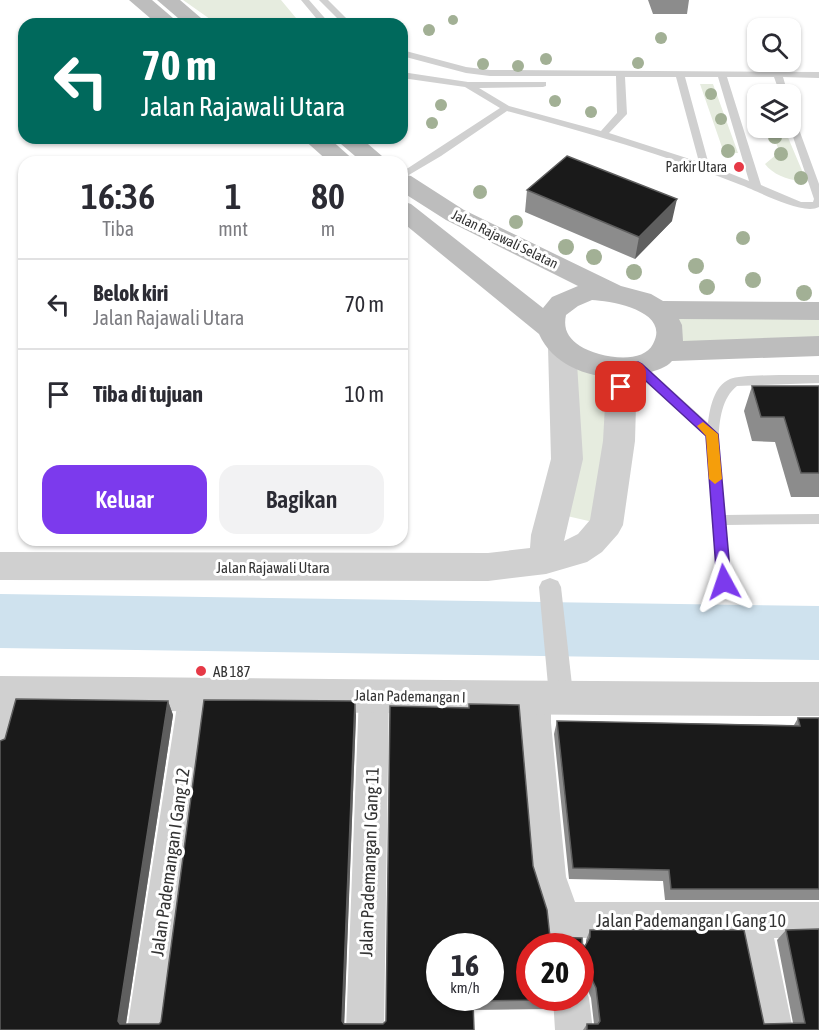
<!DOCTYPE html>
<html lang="id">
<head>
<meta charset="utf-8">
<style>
  body { margin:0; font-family:"Asap Condensed",sans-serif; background:#f2f2f3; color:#2b2b33; height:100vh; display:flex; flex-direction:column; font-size:22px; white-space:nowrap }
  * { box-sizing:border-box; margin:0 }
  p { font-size:20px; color:#7c7c81 }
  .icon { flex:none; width:33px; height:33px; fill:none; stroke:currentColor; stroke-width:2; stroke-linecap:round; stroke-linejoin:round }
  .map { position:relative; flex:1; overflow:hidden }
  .side { position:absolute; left:18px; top:156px; width:390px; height:390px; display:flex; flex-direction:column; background:#fff; border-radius:18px; box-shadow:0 2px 4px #0004 }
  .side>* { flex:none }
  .top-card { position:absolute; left:18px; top:18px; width:390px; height:126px; border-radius:18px; box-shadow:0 2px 4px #0004; background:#00695c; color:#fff; overflow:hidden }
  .buttons { position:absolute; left:747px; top:18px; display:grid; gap:12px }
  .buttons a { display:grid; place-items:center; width:54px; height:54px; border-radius:12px; background:#fff; box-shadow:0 2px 4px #0004; font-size:30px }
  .speed { position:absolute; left:426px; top:933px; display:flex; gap:12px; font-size:30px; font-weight:700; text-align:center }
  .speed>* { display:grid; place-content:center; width:78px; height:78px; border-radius:50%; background:#fff; box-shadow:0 2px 4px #0004; line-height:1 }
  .speed small { font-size:15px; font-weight:400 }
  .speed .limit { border:9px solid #d22; background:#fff; color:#111 }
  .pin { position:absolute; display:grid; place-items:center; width:51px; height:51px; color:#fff; margin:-26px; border-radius:12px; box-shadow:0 3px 9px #0006 }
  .me { position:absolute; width:66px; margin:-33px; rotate:355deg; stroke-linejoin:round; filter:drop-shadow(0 0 4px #0008) }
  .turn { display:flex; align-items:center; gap:21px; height:126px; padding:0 24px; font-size:27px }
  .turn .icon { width:78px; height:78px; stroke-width:2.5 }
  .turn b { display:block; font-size:42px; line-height:51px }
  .eta { display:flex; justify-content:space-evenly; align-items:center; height:102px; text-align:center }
  .eta b { font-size:36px; font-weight:600; line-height:42px }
  .primary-button { display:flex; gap:12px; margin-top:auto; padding:12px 24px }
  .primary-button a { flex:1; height:69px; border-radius:18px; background:#7c3aed; color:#fff; font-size:24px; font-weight:600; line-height:69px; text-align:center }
  .primary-button a+a { background:#f2f2f3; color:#2b2b33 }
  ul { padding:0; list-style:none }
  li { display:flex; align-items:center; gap:18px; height:90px; padding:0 24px; border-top:2px solid #e1e1e2 }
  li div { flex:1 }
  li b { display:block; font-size:22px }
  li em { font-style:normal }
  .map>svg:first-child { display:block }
  .green { fill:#e6ecdf }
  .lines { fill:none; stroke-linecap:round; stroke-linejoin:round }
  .river { fill:#cfe2ee; fill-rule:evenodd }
  .service { fill:#d0d0d0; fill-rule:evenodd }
  .pedestrian { fill:#d0d0d0; fill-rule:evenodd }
  .minor { fill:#d0d0d0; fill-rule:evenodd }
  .tertiary { fill:#d0d0d0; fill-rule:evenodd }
  .secondary { fill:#bdbdbd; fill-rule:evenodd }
  .tree { fill:#a2b095 }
  .wall { fill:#8c8c8c }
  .shaded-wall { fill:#5f5f5f }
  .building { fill:#1a1a1a; stroke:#5f5f5f; stroke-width:1.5; fill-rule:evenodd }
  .route { fill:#7c3aed; stroke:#51269a; stroke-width:1.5 }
  .slow { fill:#f59e0b }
  .poi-dot { fill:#e63946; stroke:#fff; stroke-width:2 }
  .labels { text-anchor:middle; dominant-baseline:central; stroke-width:6; stroke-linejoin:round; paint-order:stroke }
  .far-poi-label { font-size:14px; fill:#333; stroke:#fff; text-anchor:end }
  .far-street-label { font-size:14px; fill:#333; stroke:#fff }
  .street-label { font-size:15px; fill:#333; stroke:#fff }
  .poi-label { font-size:15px; fill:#333; stroke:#fff; text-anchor:start }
  .near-street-label { font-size:18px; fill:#333; stroke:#fff }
</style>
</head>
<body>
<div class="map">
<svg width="819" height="1030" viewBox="0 0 819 1030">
  <rect width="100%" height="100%" fill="#fff"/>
  <path class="green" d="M183,0H281L301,24H217Z
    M700,84H713L738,153H724Z
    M770,128H784L806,180C793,183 773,175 765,164L777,154L778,148Z
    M819,310V346L662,349L663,320Z
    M562,347L622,369L606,525L554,513Z"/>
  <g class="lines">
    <path class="river" d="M0,594L819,606V660L0,648Z"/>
    <path class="service" d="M301,0H309L330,24H321Z
      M319,0H328L352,24H343Z
      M402,50L466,67L490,70L819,72V78L783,77L788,94H780L774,77H727L761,185L801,202H813L814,199L790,128V112L793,113L819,184V207C803,216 758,191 741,185C665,155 586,132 507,111L441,156L402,179V172L500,108L465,87L402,78V72L468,82H546V86L543,87L479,88L509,106L601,131L617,113L616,76H490L466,73L402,56ZM625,77H676L699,162L609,133L627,114ZM685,77H718L749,181L709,165Z
      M638,362L642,363L708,423C710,407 714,386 730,379C742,374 802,375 819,375V383L737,386C707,409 722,481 725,515L819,514V524L726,525L731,582L729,586L724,588L719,586L717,582L706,436L634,369L632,366L634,363Z"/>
    <path class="pedestrian" d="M550,578L558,581L561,587L572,685L568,692L560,695L552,692L548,685L539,587L542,581Z"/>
    <path class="minor" d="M12,679L23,683L27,693L11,752L0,756V686Z
      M194,679L205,683L209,693L165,1030H127L179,693L183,683Z
      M374,681L385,685L389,695L384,1030H346L359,695L363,685Z
      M536,685L547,689L551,699V723L566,877L575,902H819V938H774L793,1030H755L738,938H583L584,946L580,954V946H548L546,920L532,877L519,723L521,699L525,689Z
      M580,983L584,985L589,998L593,1030H555L553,998H580Z"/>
    <path class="tertiary" d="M562,337L572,340L576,347L583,459L564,541L578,534L590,520L603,441L607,369L612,362L622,359L632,362L637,369L635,441L623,525L618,534L602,552L587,562L546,574L488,581L0,580V552L488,553L530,548L531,535L551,459L548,347L552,340Z
      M0,676C273,678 546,682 819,682V716C546,716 273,711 0,710Z"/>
    <path class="secondary" d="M129,0H152L180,24H157Z
      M157,0H180L208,24H185Z
      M302,138H329L356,162H329Z
      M334,138H361L389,162H362Z
      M402,174L411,176L464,210L621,286L651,294L663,301L819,302V320L679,319L682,325L683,341L819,336V356L672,361C666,368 657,370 648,373C609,384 557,374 539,334L402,222V201L411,204L543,308L552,297L578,286L446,220L402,192ZM592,300C612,301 671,311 653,344C642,366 597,357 580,346C568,338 563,329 566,315L578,306Z"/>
  </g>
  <g class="tree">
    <circle cx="453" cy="20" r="5"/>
    <circle cx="429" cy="30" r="6"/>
    <circle cx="661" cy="38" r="6"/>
    <circle cx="546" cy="59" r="6"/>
    <circle cx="638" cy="63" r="6"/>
    <circle cx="483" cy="64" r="6"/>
    <circle cx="518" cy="66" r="6"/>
    <circle cx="711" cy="94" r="6"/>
    <circle cx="555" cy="101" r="6"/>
    <circle cx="441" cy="105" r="6"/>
    <circle cx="591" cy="112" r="6"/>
    <circle cx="721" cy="119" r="6"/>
    <circle cx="432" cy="123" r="6"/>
    <circle cx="775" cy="137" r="7"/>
    <circle cx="728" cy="151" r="7"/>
    <circle cx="781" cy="154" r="7"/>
    <circle cx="801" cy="178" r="7"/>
    <circle cx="480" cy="192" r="7"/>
    <circle cx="516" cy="222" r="7"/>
    <circle cx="743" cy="238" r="7"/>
    <circle cx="566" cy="247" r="8"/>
    <circle cx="594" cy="257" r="8"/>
    <circle cx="696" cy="266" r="8"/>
    <circle cx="634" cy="272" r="8"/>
    <circle cx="753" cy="280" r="8"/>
    <circle cx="707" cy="287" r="8"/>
    <circle cx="804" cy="293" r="8"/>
  </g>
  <path class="wall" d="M648,0H689L687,14H653Z
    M527,190L672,221L635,259L525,212Z
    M752,386H819V497H791L775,442L752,441L744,411Z
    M168,701L173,715L126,1024H159L161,1022L356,715L344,1023L383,1024L533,866L550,937L582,944L585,946L586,944V940L590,930L764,1024L793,1023L777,940L786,930L819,1030H583L587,1024H594L591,998L585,983L582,982L580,990V946H530L555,1000L551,1009L473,1010L474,1030H0Z
    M798,718H819V900H665L663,881L569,879L554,734L557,721L794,725Z"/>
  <path class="shaded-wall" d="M677,199L672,221L635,259L639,237Z
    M168,701L173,715L125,1030L118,1021Z
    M355,701L356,715L344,1030L342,1021Z"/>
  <path class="building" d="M567,156L677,199L639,237L527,190Z
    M752,386H819V473H801L784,417H761Z
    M16,699L168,701L118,1021L120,1024H159L161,1022L204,700L355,701L342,1021L344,1024H383L386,1021L390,706L469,708V704L519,705L533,866L547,910L550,937L582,938V944L585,946L590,937V930H744L764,1024L805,1023L786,930L819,929V1030H587V1024H598L600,1021L596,988L589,973L582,972V986H580V946H530V998H555V1000L473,1001L474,1030H0V741L5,739ZM440,946H490V998H440Z
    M798,718H819V889H671L669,870L573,868L557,721L800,726Z"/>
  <path class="route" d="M638,362L642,364L718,434L731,582L729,586H719L717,582L706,436L635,371L628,372L626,390H617L615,387L618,366Z"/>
  <path class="slow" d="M703,422L718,434L722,479L715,484L709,479L706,436L697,426Z"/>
  <g class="poi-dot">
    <circle cx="739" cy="167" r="6"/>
    <circle cx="201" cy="671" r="6"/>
  </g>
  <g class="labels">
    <g class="far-poi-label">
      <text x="727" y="167">Parkir Utara</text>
    </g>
    <g class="far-street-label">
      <text transform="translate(505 239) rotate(26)">Jalan Rajawali Selatan</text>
    </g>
    <g class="street-label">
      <text x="273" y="567">Jalan Rajawali Utara</text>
      <text transform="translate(410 696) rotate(1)">Jalan Pademangan I</text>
    </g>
    <g class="poi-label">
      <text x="213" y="671">AB 187</text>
    </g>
    <g class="near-street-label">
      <text transform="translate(170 862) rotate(-82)">Jalan Pademangan I Gang 12</text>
      <text transform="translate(369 862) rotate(-88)">Jalan Pademangan I Gang 11</text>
      <text x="691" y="920">Jalan Pademangan I Gang 10</text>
    </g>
  </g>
</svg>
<div class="buttons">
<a><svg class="icon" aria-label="search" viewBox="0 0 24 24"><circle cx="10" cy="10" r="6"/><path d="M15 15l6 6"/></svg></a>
<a><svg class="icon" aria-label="layers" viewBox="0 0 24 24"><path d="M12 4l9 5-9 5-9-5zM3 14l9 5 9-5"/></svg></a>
</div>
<div class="speed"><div>16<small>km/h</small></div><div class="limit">20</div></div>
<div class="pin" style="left:621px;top:387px;background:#d93025"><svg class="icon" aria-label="arrive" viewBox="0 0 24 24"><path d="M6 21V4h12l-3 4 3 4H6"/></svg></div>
<svg class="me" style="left:724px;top:582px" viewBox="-20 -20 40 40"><path d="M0-17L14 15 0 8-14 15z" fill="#7c3aed" stroke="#fff" stroke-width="4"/></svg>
<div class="top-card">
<div class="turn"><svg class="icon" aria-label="left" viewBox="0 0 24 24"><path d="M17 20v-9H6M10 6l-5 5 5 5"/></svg><div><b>70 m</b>Jalan Rajawali Utara</div></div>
</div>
<section class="side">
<div class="eta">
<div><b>16:36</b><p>Tiba</p></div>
<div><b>1</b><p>mnt</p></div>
<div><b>80</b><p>m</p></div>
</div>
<ul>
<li><svg class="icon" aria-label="left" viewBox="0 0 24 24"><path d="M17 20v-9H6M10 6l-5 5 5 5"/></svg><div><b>Belok kiri</b><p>Jalan Rajawali Utara</p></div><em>70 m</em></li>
<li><svg class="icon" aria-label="arrive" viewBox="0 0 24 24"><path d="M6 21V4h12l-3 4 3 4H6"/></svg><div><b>Tiba di tujuan</b></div><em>10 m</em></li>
</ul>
<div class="primary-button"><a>Keluar</a><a>Bagikan</a></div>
</section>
</div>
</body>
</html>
